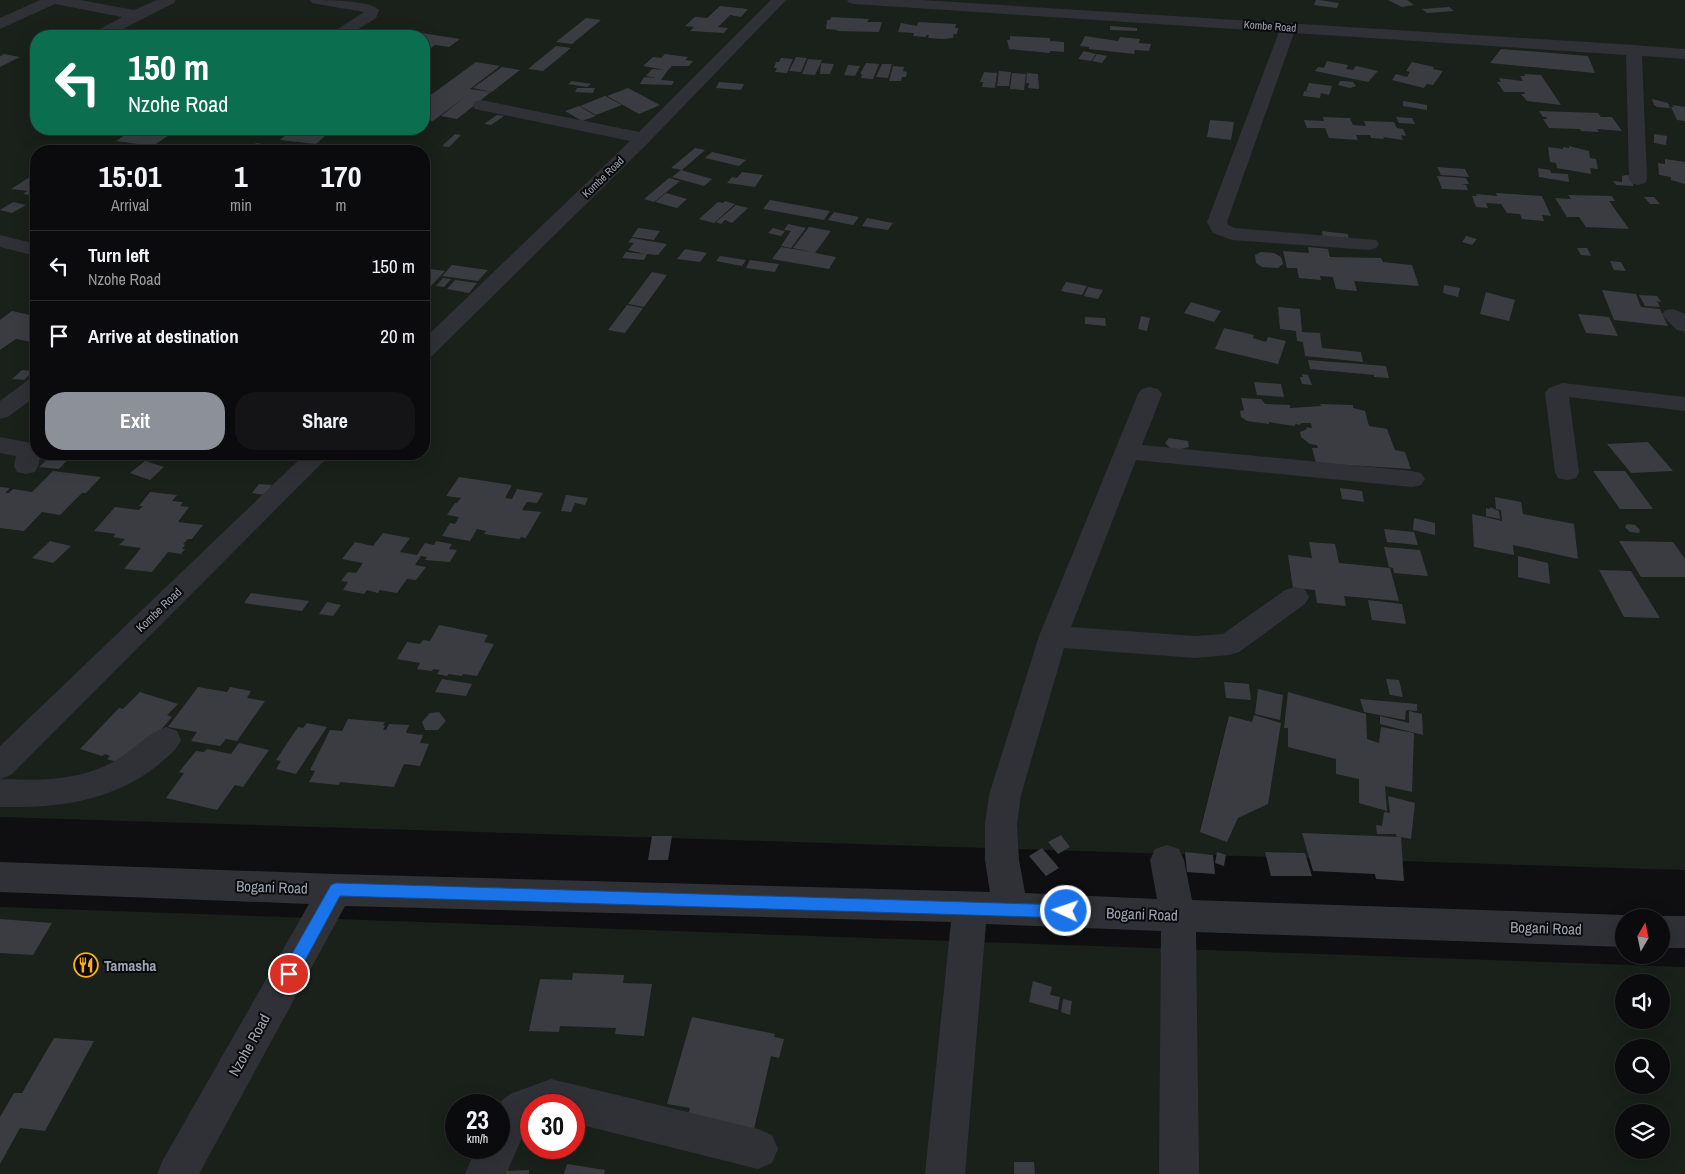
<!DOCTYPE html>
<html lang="en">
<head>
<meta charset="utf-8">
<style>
  body { margin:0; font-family:"Archivo Narrow",sans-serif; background:#141416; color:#f1f3f6; height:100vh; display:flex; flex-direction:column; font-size:19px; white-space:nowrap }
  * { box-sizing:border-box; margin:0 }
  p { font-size:16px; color:#9a9b9d }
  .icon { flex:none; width:28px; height:28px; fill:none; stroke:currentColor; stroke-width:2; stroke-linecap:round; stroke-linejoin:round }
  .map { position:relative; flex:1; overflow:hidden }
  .drawer { position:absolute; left:30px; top:145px; width:400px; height:315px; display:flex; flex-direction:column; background:#0b0b0d; border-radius:20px; box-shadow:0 5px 20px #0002,0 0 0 1px #2b2b2e }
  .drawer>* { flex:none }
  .guide { position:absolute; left:30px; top:30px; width:400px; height:105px; border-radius:20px; box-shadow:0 5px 20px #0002,0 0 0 1px #2b2b2e; background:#0b6e4f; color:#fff; overflow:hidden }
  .needle { width:32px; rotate:9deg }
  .fabs { position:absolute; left:1615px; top:909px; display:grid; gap:10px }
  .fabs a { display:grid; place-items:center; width:55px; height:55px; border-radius:50%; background:#0b0b0d; box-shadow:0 5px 20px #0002,0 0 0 1px #2b2b2e; font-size:25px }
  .speed { position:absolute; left:445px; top:1094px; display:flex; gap:10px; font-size:25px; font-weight:700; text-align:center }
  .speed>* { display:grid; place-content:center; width:65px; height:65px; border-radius:50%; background:#0b0b0d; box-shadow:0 5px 20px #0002,0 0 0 1px #2b2b2e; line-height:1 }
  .speed small { font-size:12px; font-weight:400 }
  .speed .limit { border:8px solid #d22; background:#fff; color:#111 }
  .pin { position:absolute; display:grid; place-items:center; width:42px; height:42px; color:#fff; margin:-21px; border:2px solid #fff; border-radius:50%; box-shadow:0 1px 5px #0007 }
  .me { position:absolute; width:55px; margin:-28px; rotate:273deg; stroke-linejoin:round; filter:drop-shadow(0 0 4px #0008) }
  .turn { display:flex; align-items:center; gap:18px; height:105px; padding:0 15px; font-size:22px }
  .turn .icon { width:65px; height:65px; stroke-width:2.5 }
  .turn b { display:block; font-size:35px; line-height:42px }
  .eta { display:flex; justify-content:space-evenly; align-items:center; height:85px; text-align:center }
  .eta b { font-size:30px; font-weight:800; line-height:35px }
  .primary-button { display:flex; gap:10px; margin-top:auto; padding:10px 15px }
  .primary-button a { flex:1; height:58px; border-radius:20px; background:#8c9099; color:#fff; font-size:20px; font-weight:800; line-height:58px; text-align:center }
  .primary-button a+a { background:#141416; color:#f1f3f6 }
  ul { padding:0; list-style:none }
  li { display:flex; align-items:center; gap:15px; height:70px; padding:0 15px; border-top:1px solid #2b2b2e }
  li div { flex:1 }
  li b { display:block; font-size:19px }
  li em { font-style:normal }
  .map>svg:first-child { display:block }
  .green { fill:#19211a; fill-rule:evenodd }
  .building { fill:#3b3c41 }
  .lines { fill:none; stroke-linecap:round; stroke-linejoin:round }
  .minor { fill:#303136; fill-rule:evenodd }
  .route { fill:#1a73e8; stroke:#114b97 }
  .labels { text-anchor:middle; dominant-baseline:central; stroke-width:4; stroke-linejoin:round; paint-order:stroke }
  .far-street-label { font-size:11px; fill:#9fa6b3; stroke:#0a0a0c }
  .street-label { font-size:12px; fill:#9fa6b3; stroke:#0a0a0c }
  .near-street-label { font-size:15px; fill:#9fa6b3; stroke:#0a0a0c }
  .near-poi-label { font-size:15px; font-weight:bold; fill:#9fa6b3; stroke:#0a0a0c; text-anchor:start }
</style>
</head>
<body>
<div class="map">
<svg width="1685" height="1174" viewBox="0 0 1685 1174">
  <rect width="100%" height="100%" fill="#0f0f11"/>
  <path class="green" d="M0,0H1685V870L0,817ZM36,36H424V129H36ZM36,151H424V454H36Z
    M0,907L1685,967V1174H0ZM1624,982H1661V1020H1624ZM1624,1048H1661V1085H1624ZM456,1105H499V1148H456ZM531,1105H574V1148H531ZM1624,1112H1661V1150H1624Z"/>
  <path class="building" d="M1316,0H1319L1339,3L1337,8L1314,5Z
    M1388,0H1407L1414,5L1402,7Z
    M720,6L748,9L741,17L730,15L718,27L728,28L724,33L690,31L694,27L685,26L695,17L707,18Z
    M1449,7L1454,11L1427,13L1422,9Z
    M831,17L869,19L867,22H882L879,32L837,31L838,30L826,29L827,20H830Z
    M586,18L601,20L572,44L556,42Z
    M918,22L956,24L955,28H958L957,34H954L953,38L942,39L928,38L929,35H926V37L913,36L914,33L898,32L901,23L917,26Z
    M1110,26L1137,28V31L1110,30Z
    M406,32L422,33L460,39L449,47L435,45L424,53V36H399Z
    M1010,36L1050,38V41L1064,42V52L1050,51V53L1009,49L1007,40H1010Z
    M1085,36L1118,41L1120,37L1140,39L1139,43L1151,44L1149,51L1135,50L1134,54L1089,49V47L1080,46Z
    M556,46L571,48L543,71L528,69Z
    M1501,49L1588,56L1595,73L1490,63Z
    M1084,51L1096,54L1091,61L1078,59Z
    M4,54L20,57L0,67V56Z
    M665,54L688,57L685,60L693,61L689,66H672L668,70L661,80L674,81L672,85L640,84L644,77L656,78L646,76L652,69L665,70L643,66L653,57L661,58Z
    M1097,54L1107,56L1102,63L1092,61Z
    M796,57L807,58L801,72L789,71Z
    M781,58L793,59L787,73L775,72L777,68H774L776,62H779Z
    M808,59L822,60L815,75L802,74Z
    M1327,61L1348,65L1346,69L1353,70L1356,66L1378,71L1368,82L1315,71L1318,67L1324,68Z
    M476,62L500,66L470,89L491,92L457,119L441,116L466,96L433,121L424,120V100Z
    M1412,62L1434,67L1433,69L1443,71L1433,85L1427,84L1424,88L1392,80L1396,74L1407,77L1410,72L1406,71Z
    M821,63L834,64L830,74H820Z
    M866,63L879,64L873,79L861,78L862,74H860Z
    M882,64H892L888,78L876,77Z
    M848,65L860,66L855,76L844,75Z
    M893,66L904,67L903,71L907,72L906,77H902L901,81H889Z
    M502,67L520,70L492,92L473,88Z
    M999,71L1011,72L1009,86H997Z
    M984,72L997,73L995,88L982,87L983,82H980Z
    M1012,73L1026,74L1024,90L1010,89Z
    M1027,73L1038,74L1039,89L1028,88L1029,83H1026Z
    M1524,74L1541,75L1561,105L1527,101L1521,94H1525L1524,92H1504L1497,82H1501L1499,78L1523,81L1520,76H1525Z
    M572,81L591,84L587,87L568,84Z
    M1344,81L1353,82L1356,86L1350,88L1338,85L1340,81Z
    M719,82L744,84L741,90L716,88Z
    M1309,83L1332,86L1329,95L1321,93L1320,98L1303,96L1304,91L1317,93L1306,91Z
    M577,88H595L593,93L575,92Z
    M628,88L660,105L639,114L607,96Z
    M605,96L622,105L596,115L580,106Z
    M1652,99L1668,103L1670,108L1657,107L1654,105Z
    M1403,101L1427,105V110L1403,106Z
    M1672,105L1685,107V121L1677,120L1671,107H1674Z
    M579,106L596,116L582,121L565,111Z
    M1539,111L1598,113L1601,117H1612L1622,131L1597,129L1599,132L1581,131L1580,129L1549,128L1543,119H1547L1546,117H1543Z
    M497,115L504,116L491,125L484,124Z
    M1323,117L1350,118L1353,125L1366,126L1364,121L1394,122L1397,128L1403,129L1406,136L1401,135L1403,140L1383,137L1384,139L1371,138L1370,135H1356L1358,140L1329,138L1325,128H1307L1304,120L1324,121Z
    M1396,117L1412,118L1415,124L1399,123Z
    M1210,120L1234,122L1231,140L1207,137Z
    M130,129H178L153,146L116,141L131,131H127Z
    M308,129H328L322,135H326L316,144L280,140L290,131L304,133Z
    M455,134L461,135L449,147L442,146Z
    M1654,134L1667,136L1666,145L1654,143Z
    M256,143L289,148L291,145L308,147L303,151H251L254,148H251Z
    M1569,146L1589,151L1590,158L1596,159L1598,169L1590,168L1591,174L1557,168L1556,163L1550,162L1548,147L1563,149V147L1569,148Z
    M695,148L705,150L682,170L671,168Z
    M712,152L746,160L739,166L705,158Z
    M1665,159L1685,162V184L1671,180V177L1659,175L1658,163L1665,164Z
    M1437,167L1465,169L1469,177L1441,175Z
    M1538,168L1550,170L1551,173L1568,174L1569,182L1539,177Z
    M681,170L712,179L704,186L672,177Z
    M742,172L763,175L755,187L727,183L732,177L737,178Z
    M36,173V196L23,194L27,191L11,189Z
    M1626,175L1633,176V186L1616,185L1613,181L1622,182V176Z
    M1437,176L1466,178L1469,184H1461L1466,185L1468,190L1442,189Z
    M669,178L680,181L654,202L644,199Z
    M666,193L687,199L677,208L655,202Z
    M1496,193L1542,196L1551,216L1542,215L1544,221L1522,219L1520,214L1507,213L1501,204L1486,203L1488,208L1476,207L1472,196H1477L1476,194L1497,196Z
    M1568,195L1612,196L1615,201H1609L1629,229L1586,227L1579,217H1567L1555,198L1571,199Z
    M1644,197H1654L1660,204H1650Z
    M770,200L830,211L824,220L763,209Z
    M725,201L735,204L714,223L699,219L718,202L723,203Z
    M13,202L26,205L12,213L0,210Z
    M736,205L748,208L732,223L725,220L721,224L716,222Z
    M834,212L859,217L853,225L828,220Z
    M867,218L893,223L888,230L862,226Z
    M788,224L806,228L791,248L781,246L791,231L784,230Z
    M809,227L831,231L815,253L836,257L829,269L772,259L781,247L812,252L793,248Z
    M638,228L660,231L654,240L632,237Z
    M773,228L784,231H785L781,236L768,233Z
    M1322,231L1348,234L1349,241L1323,239Z
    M1466,236L1477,239L1472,245L1462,242Z
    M632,238L667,244L658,255L647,254L644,260L622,258L626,252L645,254L628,250L634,243L628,242Z
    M1308,247L1328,249L1330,257L1381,258L1383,262L1412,265L1419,286L1354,281L1357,291L1336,289L1333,277L1320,276L1321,280L1299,278L1297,268H1287L1283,251L1309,253Z
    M1577,248H1587L1591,256L1581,255Z
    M685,249L707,253L700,262L677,259Z
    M1261,252L1274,253L1281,257L1283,264L1278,268L1262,267L1256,263L1255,255Z
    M720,256L746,260L742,266L716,261Z
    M750,260L779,264L775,272L746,268Z
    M1610,261L1621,262L1626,271L1614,270Z
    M452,265L488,270L478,281L442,276Z
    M424,268L445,271L431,286H427L424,290Z
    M652,272L667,275L644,307L628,304Z
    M443,278L451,279L444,287L436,286Z
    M455,280L477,283L469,293L447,289Z
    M1066,282L1087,286L1082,295L1061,291Z
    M1444,285L1460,288L1458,297L1443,293Z
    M1088,287L1103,290L1098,299L1084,296Z
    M1602,290L1636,294L1641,307L1660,309L1668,326L1614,320Z
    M1486,292L1515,300L1509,321L1480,314Z
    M1639,295L1657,296L1661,302L1657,301L1660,307L1645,306Z
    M1191,302L1221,311L1214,322L1184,313Z
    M627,305L643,308L625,333L608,330Z
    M1278,307L1300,309L1302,332L1320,333L1322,348L1361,352L1363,362L1305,356L1303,342L1297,341L1296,331L1280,329Z
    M12,311L30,315L36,313V343L16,339L0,350V320Z
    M1578,314L1609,317L1618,336L1586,333Z
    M1141,316L1150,318L1147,331L1138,329Z
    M1085,317L1105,318L1106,326L1085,324Z
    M1224,328L1254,335L1253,338L1266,342L1268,337L1286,341L1278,364L1215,349Z
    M1308,360L1386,366L1389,378L1374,377V375L1310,369Z
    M22,370L33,371L24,380L12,379Z
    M1302,374L1308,375L1312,385L1302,384L1300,377H1303Z
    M1254,382L1281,384L1284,397L1257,395Z
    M1241,398L1261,399L1265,404L1290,405V408L1321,406L1320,404L1353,405V408L1365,411L1369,426L1387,429L1395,450L1405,452L1411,469L1316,463L1312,448H1318L1317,445L1310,444L1301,437L1300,432L1307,429L1306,427L1312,428L1311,423H1301L1300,425L1296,424L1294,426L1269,422V424L1247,421L1241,417L1240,411L1244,410Z
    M1169,438L1188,441L1189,447L1173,451L1165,443Z
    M1648,442L1673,471L1631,473L1607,444Z
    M53,454H59L72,455L59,469L39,467Z
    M294,454H305V456L289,461L288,457Z
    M145,461L164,467L150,480L130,473Z
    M53,471L101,477L86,493H82L60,515L42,512L24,531L0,528V487L10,488L5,493H9L13,489L32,492Z
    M1593,471H1625L1653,509H1620Z
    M459,477L512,485L505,498L512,499L517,489L543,493L537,503L527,502L522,510L541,512L526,538L521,537L519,539L484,534L486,531L477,529L470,541L442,536L450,523L455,524L459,517L447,515L455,503H457L461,498L446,496Z
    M259,484L272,485L264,495L252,493Z
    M1340,488L1362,491L1364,502L1342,499Z
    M150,492L177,495L172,501L183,502L180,506L189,507L178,522L203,525L192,539H188L183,544L185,545L182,549H185L181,554L168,552L152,572L124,569L141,548L119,545L125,539L113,537L116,534L94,531L115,507L139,510L143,506H139Z
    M566,495L588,498L585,505L575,503L571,512L561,511Z
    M1495,497L1521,502L1523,514L1574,524L1578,559L1513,545L1514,555L1474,547L1472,514L1502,521L1501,510L1496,509Z
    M1490,507L1499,511L1500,519L1486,516V508L1490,509Z
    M1414,518L1435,523V535L1413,530Z
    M1627,524L1635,525L1640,530L1639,533L1630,532L1625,527Z
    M1384,529L1414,532L1418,545L1387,542Z
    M383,533L410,538L400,552L417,555L425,543L434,545L436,541L452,544L449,549L457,550L450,562L425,560L427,557L421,556L415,565L426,567L416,580L407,579L397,593L380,590L378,593L367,590L364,594L343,590L348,582L341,581L348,572L356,573L363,563L342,559L355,542L373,546Z
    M50,541L71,546L53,563L32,558Z
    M1619,541L1673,542L1685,559V577H1641Z
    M1309,542L1335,544L1339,563L1390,568L1399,601L1344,596L1346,606L1317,603L1315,590L1293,588L1288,555L1312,558Z
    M1384,547L1420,550L1428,576L1394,573L1393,568L1389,567Z
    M1518,556L1548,563L1550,584L1518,577Z
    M1599,570L1631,571L1660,618L1624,617Z
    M251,593L309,601L302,611L244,603Z
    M1368,600L1402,604L1406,624L1372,620Z
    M327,602L341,605L333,616L319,614Z
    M439,625L488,635L484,642L494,644L477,676L463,674L462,676L449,674L447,676L437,674L440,670L433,669L432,671L417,669L420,663L397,659L407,642L420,644L423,640L430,641Z
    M442,679L472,684L466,696L435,692Z
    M1386,679L1399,680L1403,697L1390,695Z
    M1224,682L1249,684L1251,700L1226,698Z
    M198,687L227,692L230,687L251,691L247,698L265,701L237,741L226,739L220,746L191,741L197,732L168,727Z
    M1258,689L1283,695L1280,720L1255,714Z
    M140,692L178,704L167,715L172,717L151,741L123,764L107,759L110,756L105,754L102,756L80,749L119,708L123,709Z
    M1288,692L1366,714L1367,739L1379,743L1381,727L1414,733L1412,792L1385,786L1387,811L1359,803V779L1336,774V759L1288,747V728H1284Z
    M1360,699L1417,704V711L1406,710L1405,720L1364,712Z
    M1409,711L1422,714L1423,735L1380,724V716L1409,723Z
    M439,712L446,721L438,730H425L422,722L430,713Z
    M1254,715L1281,723L1268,804L1238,818L1227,842L1200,832L1229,716L1252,722Z
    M348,719L385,722L383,725L385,726L383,730H386L389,724L409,725L406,733L423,735L420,743L429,744L420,766L404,764L394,787L340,782L339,785L309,782L315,771L310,770L330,730L342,731Z
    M307,723L327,727L296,774L276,769L281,761L276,760L298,727L303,728Z
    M239,743L269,750L243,787L235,785L217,810L166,798L184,773L179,772L196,751L204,752L207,749L231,754Z
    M1388,796L1415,803L1411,839L1396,836V834H1377L1376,825L1382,826L1384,812L1390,813Z
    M1302,833L1401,837L1404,881L1376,879L1375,874L1313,871Z
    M1061,835L1070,847L1058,854L1048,842Z
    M652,836H672L668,860H648Z
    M1042,848L1059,868L1046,876L1029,856Z
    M1185,852L1213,855L1215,874L1187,872Z
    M1217,852L1226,855L1224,866L1215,863Z
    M1265,852L1305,853L1312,876H1271Z
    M0,919L52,923L33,955L0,953Z
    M573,973L624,975L623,983L652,984L644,1036L615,1034L616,1028L560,1026L559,1032L529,1031L540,979L572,980Z
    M1033,981L1052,987L1050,995L1060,997L1058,1010L1029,1002Z
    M1063,999L1072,1001L1070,1015L1061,1012Z
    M692,1017L775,1034L774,1037L784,1039L779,1058L771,1056L754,1129L686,1125L690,1108L667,1104Z
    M54,1038L94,1041L45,1131L20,1128L0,1164V1117L14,1093H22Z
    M1014,1162H1034L1035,1174H1014Z
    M567,1164L605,1170L604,1174H564Z
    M509,1165L508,1171L529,1170V1174H492Z"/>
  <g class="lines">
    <path class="minor" d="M40,0H80L134,10L157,0H176L174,3L109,36H90L93,33L122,17L55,4L0,29V18Z
      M310,0C325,0 370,0 379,10L376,18L347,36H330L332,33L364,12L317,4L312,3Z
      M771,0H786L649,142L432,356L424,358V339L630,141L475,109L473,105L475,101L481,100L639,132Z
      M847,0H921L1634,45L1685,49V59L1642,56L1647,179L1645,183L1638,185L1631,183L1629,179L1626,55L1294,33L1227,222L1228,225L1235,228L1376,240L1379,244L1376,248L1369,250L1232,240L1213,233L1207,222L1279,32L854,4L849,3Z
      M0,235L36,244V256L0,247Z
      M1673,309L1685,314V332L1677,330L1662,315L1665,310Z
      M36,378V396L8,417L0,419V401L28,380Z
      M1563,383L1685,397V411L1569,397L1579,472L1576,478L1567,480L1558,478L1555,472L1545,393L1549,388Z
      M1150,387L1158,389L1162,394L1142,445L1412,471L1421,473L1425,479L1421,485L1412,487L1136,460L1071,627L1195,636L1223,634L1285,590L1295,587L1305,590L1309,597L1305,604L1239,652L1229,655L1195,658L1064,648L1021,795L1017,825L1019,860L1025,893L1157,899L1150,860L1155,849L1167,845L1179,849L1184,860L1192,900L1624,915L1631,918H1624V947L1196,932L1199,1174H1159L1161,931L986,924L965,1174H925L951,922L345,906L199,1174H157L163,1160L309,904L0,892V862L336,874L990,892L985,860V825L989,795L1039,636L1138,394L1142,389Z
      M0,437L36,444V454H41L38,466L35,472L26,474L17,472L14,466L16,456L0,453Z
      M305,454H331L11,775L0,779V746Z
      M166,727L177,731L181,740C176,751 167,757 158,765C112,802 57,808 0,807V779C40,781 82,781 118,759C134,749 147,734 166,727Z
      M1661,916H1685V948H1661V918H1656Z
      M551,1079L758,1129L772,1135L778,1149L772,1163L758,1169L574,1123V1105H531V1126L522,1138L506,1174H465L476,1148H499V1103L510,1094Z"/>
  </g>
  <path class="route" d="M336,883L1066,905L1071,907L1073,911L1071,916L1066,918L340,896L295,979L289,981L284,979L282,974L284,968L331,885Z"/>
  <defs>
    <g id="restaurant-ring" transform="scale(1.25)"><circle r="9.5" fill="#0a0a0c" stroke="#ffac19" stroke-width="1.5"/><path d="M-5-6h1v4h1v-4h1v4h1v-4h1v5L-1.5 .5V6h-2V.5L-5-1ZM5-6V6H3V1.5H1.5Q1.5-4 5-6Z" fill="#ffac19"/></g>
  </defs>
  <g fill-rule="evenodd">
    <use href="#restaurant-ring" x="86" y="965"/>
  </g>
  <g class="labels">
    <g class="far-street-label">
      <text transform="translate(1270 26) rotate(4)">Kombe Road</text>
      <text transform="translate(603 177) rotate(-44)">Kombe Road</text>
    </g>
    <g class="street-label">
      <text transform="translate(159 610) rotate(-44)">Kombe Road</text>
    </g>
    <g class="near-street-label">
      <text transform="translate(272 887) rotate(2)">Bogani Road</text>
      <text transform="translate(1142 914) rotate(2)">Bogani Road</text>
      <text transform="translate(1546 928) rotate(2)">Bogani Road</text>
      <text transform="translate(249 1045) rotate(-61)">Nzohe Road</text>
    </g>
    <g class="near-poi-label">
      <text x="104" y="965">Tamasha</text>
    </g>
  </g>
</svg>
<div class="fabs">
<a><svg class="needle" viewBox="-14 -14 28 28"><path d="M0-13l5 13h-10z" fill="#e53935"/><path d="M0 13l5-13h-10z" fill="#9a9b9d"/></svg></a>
<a><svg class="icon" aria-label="sound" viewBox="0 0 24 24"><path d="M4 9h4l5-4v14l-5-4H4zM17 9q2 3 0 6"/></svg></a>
<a><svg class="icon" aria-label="search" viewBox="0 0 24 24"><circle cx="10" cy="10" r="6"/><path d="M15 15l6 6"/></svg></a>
<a><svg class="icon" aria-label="layers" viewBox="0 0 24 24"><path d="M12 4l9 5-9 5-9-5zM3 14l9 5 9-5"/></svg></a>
</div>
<div class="speed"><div>23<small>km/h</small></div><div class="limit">30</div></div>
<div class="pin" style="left:289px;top:974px;background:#d93025"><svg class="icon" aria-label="arrive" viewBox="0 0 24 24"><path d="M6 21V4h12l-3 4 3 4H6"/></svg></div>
<svg class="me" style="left:1066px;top:911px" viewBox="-20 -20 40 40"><circle r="17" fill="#1a73e8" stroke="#fff" stroke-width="3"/><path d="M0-11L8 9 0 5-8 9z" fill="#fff"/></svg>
<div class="guide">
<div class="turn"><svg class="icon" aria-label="left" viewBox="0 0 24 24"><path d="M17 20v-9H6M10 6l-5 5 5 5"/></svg><div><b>150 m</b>Nzohe Road</div></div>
</div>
<section class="drawer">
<div class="eta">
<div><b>15:01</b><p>Arrival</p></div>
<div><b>1</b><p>min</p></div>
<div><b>170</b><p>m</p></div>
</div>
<ul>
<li><svg class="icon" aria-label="left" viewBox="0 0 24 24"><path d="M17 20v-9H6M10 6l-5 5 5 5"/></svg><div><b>Turn left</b><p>Nzohe Road</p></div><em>150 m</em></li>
<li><svg class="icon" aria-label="arrive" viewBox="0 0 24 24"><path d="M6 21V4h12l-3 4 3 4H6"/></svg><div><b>Arrive at destination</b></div><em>20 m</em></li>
</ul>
<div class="primary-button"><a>Exit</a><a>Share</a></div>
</section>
</div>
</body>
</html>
